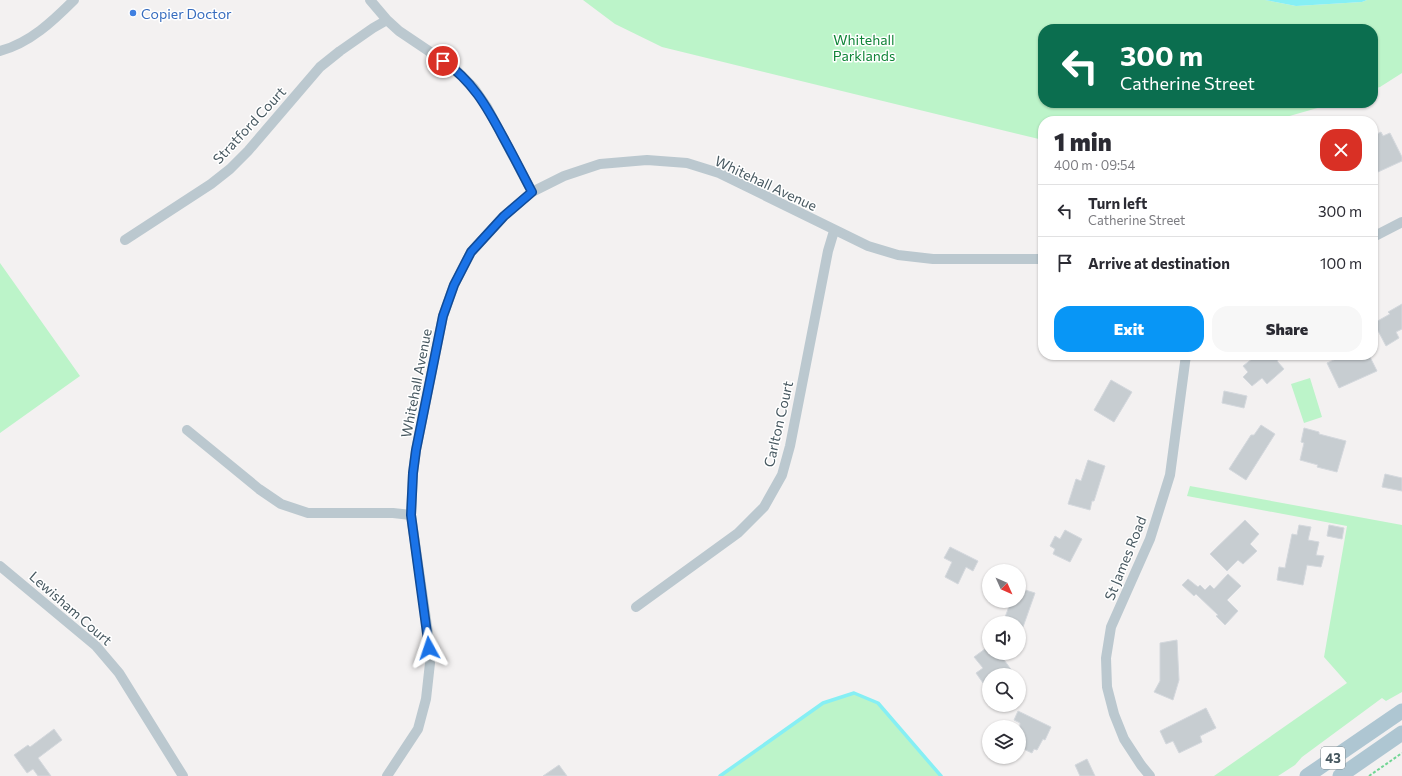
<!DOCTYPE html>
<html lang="en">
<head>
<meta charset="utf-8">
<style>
  body { margin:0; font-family:Commissioner,sans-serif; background:#f7f7f7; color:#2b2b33; height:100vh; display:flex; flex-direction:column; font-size:15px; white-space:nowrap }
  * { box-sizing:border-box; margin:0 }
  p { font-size:13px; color:#7c7c81 }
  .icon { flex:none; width:22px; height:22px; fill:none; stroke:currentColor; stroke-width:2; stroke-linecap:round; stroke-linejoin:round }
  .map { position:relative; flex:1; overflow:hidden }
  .details { position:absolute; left:1038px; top:116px; width:340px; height:244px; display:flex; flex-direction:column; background:#fff; border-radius:16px; box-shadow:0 1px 3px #0004 }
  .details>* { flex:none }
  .guide { position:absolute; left:1038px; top:24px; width:340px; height:84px; border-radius:16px; box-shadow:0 1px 3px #0004; background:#0b6e4f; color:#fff; overflow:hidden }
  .needle { width:26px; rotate:135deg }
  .fabs { position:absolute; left:982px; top:564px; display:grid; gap:8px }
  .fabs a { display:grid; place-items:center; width:44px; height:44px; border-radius:50%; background:#fff; box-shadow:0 1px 3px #0004; font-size:20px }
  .pin { position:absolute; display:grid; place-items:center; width:34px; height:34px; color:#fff; margin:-17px; border:2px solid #fff; border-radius:50%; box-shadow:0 1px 4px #0007 }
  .me { position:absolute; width:44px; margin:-22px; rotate:355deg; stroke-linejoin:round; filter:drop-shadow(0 0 3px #0008) }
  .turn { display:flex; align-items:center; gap:14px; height:84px; padding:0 16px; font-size:18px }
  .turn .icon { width:52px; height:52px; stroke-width:2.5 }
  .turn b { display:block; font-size:28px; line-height:34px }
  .round { display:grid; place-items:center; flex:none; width:42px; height:42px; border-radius:16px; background:#f7f7f7 }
  .headline { display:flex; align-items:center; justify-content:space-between; height:68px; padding:0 16px }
  h1 { font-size:24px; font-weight:800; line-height:30px }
  .cta { display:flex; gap:8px; margin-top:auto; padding:8px 16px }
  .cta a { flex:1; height:46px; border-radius:16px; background:#0896f6; color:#fff; font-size:16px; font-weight:800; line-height:46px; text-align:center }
  .cta a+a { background:#f7f7f7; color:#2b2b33 }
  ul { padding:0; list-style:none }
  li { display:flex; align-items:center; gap:12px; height:52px; padding:0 16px; border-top:1px solid #e1e1e2 }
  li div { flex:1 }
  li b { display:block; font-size:15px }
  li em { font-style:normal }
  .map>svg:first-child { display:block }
  .green { fill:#bcf4c9 }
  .water { fill:#86eff4 }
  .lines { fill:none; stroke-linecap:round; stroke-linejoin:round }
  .stream { stroke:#86eff4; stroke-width:3.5 }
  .building { fill:#c7cdd1; stroke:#d4d8dd }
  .path { stroke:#71d594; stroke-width:2; stroke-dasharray:3 2; stroke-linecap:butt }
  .street { stroke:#bbc8cf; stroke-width:10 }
  .primary { stroke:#aec6d2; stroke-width:15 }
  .route-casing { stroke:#114b97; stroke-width:10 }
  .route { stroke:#1a73e8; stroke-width:7 }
  .shop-dot { fill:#3f7fe0; stroke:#fff; stroke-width:1.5 }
  .labels { text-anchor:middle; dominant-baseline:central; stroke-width:3; stroke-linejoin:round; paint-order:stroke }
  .shield { fill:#fff; stroke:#7e8a90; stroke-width:1 }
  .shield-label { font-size:13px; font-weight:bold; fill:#475860 }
  .shop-label { font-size:14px; fill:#366cbe; stroke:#fff; text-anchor:start }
  .park-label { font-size:14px; fill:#0f8437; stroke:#fff }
  .street-label { font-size:14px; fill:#475860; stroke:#fff }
</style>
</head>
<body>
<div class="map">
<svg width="1402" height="776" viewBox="0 0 1402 776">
  <rect width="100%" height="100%" fill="#f3f1f1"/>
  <path class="green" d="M583,0H1265L1296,6L1362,2L1367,0H1402V73L1380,87L1373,89V29H1043V103H1335L1272,121H1043V140L662,47L615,24Z
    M0,263L80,376L0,433Z
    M1310,378L1322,417L1304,423L1291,384Z
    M1190,486L1402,525V692L1386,701L1382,698L1302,757L1295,765L1278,776H1214L1347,683L1324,657L1347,526L1187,496Z
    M854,693L878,703L941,776H720L823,703Z"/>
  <path class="water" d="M1265,0H1367L1362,2L1296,6Z"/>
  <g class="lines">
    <path class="stream" d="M720,776L823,703L854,693L878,703L941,776"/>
  </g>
  <path class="building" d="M1381,132L1383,136L1390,133L1402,157V161L1378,172L1373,161V136Z
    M1402,304V329L1396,332L1399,338L1386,346L1374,323L1390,314L1388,312Z
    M1257,355H1284L1277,361L1284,369L1267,384L1262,378L1252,386L1243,377L1248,372L1243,366Z
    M1345,355H1369L1377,371L1339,388L1327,363Z
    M1111,380L1132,392L1114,422L1094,410Z
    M1224,391L1247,396L1244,408L1222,403Z
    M1261,425L1275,434L1246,480L1229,469L1251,435H1254Z
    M1304,428L1319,432V434L1346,441L1337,472L1317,467L1318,465L1300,460L1304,443L1301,442Z
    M1088,460L1105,466L1094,501H1092L1090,510L1068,504L1076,479L1081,481Z
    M1385,474L1402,478V491L1382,487Z
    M1245,520L1259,534L1250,544L1257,551L1243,564L1238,560L1227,571L1210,554Z
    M1299,525L1311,527L1308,540L1319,542L1316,555L1324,556L1321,567L1307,565L1303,585L1277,580L1279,567L1285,568L1292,534L1297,535Z
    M1329,525L1344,528L1342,539L1327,536Z
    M1065,530L1082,539L1070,562L1053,554L1055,549L1050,546L1055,536L1060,539Z
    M950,547L978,561L973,571L966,567L958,584L945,577L952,562L944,558Z
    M1228,574L1241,586L1227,600L1238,611L1225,625L1216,616L1218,615L1196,594L1194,596L1182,585L1188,579L1198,587L1200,585L1205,590L1210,585L1214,589Z
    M1019,588L1035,593L1023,627L1019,625V623H1012L1004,620L1011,601H1019Z
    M1177,640L1179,680L1173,700L1154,692L1160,681V643Z
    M989,646V653H999L1015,675H989V679L983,683L976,673L983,668L974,657Z
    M1206,708L1216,728L1200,736L1202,742L1179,753L1173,741L1166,744L1160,731Z
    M1018,711L1051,727L1045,740L1043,739L1037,750L1034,749L1032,753L1019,747L1020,723L1014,720Z
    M54,729L62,740L38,758L51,776H38L33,769L27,773L14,755L28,745L30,747Z
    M1087,759L1095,776H1080L1075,765Z
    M559,765L567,776H543Z"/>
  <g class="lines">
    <path class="path" d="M1369,776L1402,753"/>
    <path class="street" d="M370,0L387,20L399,31L454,68L474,88L487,107L532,192
      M0,51C30,43 53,21 74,0
      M1373,237L1402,222
      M125,240L211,184L230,169L248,151L320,67L340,51L373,28L387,20
      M187,430L259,489L281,504L308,513H393L411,515
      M0,566L96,646L119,673L183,776
      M636,607L738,533L764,507L782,475L790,446L828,251L834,231
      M387,776L418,729L426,699L430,663L428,633L411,515L413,473L416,450L443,316L454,285L471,252L504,216L532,192L564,176L600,164L647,160L687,163L719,173L868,246L898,255L933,259H1043
      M1150,776L1141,765L1124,739L1114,714L1107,687L1106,658L1111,627L1150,539L1170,475L1186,355"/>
    <path class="primary" d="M1307,776L1402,711
      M1340,776L1402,733"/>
  </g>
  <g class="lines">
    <g class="route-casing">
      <path id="route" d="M429,648L411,515L413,473L416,450L443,316L454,285L471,252L504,216L532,192C522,173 513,155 503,137C487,107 472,80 443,61"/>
    </g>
    <use href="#route" class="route"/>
  </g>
  <circle class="shop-dot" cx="133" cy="13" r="4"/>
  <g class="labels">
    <rect class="shield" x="1321" y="747" width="24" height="22" rx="3"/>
    <g class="shield-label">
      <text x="1333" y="758">43</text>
    </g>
    <g class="shop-label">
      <text x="141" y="13">Copier Doctor</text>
    </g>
    <g class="park-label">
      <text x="864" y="39">Whitehall<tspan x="864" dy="16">Parklands</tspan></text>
    </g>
    <g class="street-label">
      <text transform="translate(249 125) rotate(-47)">Stratford Court</text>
      <text transform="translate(766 183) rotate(25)">Whitehall Avenue</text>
      <text transform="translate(416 383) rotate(-79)">Whitehall Avenue</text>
      <text transform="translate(778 424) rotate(-77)">Carlton Court</text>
      <text transform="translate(1125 558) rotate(-68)">St James Road</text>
      <text transform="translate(71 608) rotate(41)">Lewisham Court</text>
    </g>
  </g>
</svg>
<div class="fabs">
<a><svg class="needle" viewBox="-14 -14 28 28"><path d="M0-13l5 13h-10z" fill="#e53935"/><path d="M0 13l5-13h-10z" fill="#7c7c81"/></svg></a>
<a><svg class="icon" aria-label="sound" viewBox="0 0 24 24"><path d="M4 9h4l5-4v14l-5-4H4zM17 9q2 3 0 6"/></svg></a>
<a><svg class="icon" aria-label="search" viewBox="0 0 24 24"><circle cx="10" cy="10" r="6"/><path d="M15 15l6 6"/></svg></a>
<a><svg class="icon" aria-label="layers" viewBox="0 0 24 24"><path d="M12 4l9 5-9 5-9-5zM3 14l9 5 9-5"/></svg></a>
</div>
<div class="pin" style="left:443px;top:61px;background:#d93025"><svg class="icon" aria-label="arrive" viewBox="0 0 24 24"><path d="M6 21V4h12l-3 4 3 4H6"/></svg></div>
<svg class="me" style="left:429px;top:648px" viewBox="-20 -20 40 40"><path d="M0-17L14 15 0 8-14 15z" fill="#1a73e8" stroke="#fff" stroke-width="4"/></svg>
<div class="guide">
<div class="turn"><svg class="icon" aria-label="left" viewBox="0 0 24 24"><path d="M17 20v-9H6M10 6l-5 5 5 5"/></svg><div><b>300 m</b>Catherine Street</div></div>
</div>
<section class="details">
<div class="headline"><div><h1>1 min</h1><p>400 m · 09:54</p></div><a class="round" style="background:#d93025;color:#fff"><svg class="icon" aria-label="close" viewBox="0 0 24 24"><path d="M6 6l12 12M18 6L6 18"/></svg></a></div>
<ul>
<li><svg class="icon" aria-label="left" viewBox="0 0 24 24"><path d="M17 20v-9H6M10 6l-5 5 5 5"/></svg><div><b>Turn left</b><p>Catherine Street</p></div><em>300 m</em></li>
<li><svg class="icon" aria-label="arrive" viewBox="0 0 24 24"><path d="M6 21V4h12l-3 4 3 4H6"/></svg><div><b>Arrive at destination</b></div><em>100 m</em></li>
</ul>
<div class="cta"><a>Exit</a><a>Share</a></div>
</section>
</div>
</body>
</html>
